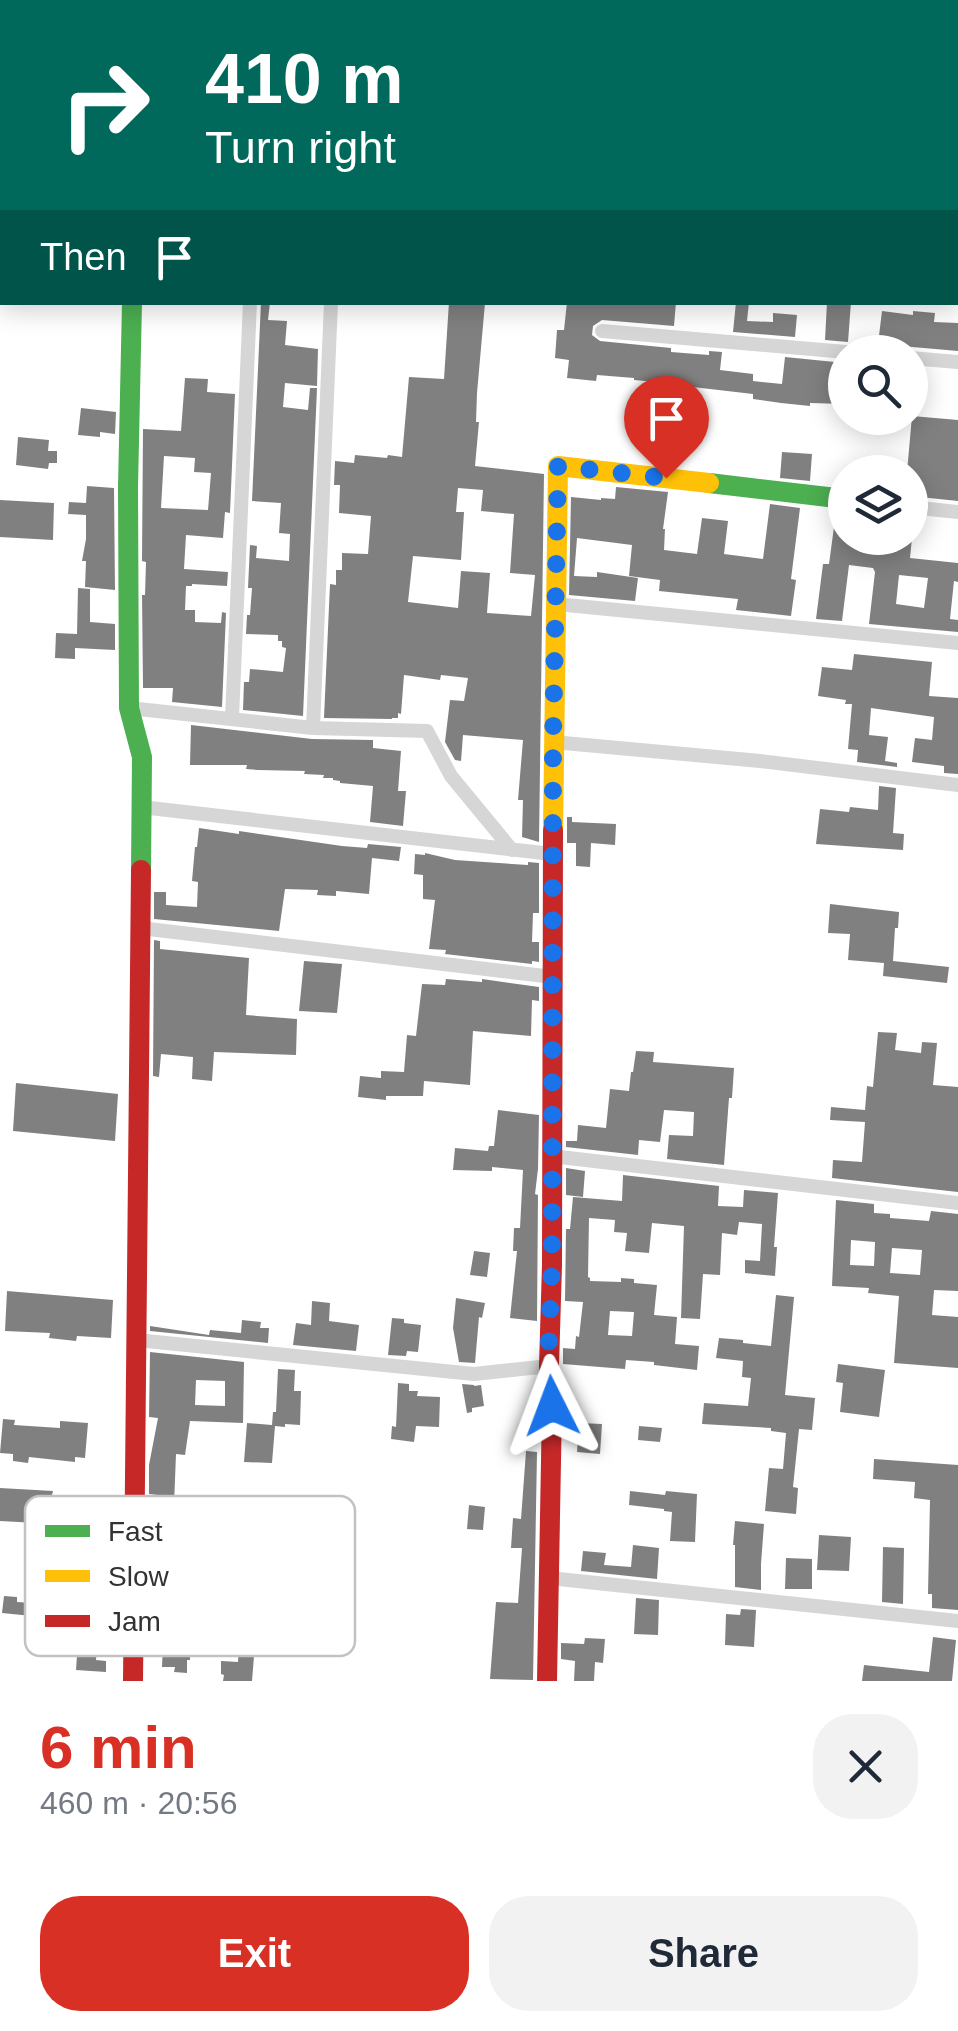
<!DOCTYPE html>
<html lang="en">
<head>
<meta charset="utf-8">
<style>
  body { margin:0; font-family:Helvetica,sans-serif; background:#f2f2f3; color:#1f2937; height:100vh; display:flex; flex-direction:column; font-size:38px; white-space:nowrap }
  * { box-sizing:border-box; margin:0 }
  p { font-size:32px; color:#747a83 }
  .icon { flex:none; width:55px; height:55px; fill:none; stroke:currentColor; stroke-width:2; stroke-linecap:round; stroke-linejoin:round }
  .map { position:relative; height:1681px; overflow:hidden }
  .panel { display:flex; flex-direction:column; background:#fff; flex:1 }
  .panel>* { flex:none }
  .banner { position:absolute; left:0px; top:0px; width:960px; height:305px; box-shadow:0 5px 25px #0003; background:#00695c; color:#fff; overflow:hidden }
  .controls { position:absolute; left:828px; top:335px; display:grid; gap:20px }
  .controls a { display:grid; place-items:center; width:100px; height:100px; border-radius:50%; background:#fff; box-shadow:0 5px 25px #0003; font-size:50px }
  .pin { position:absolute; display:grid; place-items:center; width:85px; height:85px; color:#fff; margin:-102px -42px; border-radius:50% 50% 50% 0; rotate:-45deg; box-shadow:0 0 10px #0007 }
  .pin .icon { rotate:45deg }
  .me { position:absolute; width:110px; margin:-55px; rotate:357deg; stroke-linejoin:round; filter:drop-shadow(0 0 8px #0008) }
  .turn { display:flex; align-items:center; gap:35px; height:210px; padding:0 40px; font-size:45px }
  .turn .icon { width:130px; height:130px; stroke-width:2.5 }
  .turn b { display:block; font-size:70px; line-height:85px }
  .then { display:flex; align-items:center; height:95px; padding:0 40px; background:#0003; gap:20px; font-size:38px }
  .round { display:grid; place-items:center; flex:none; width:105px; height:105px; border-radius:40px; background:#f2f2f3 }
  .head { display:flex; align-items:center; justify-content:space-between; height:170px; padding:0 40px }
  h1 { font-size:60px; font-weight:700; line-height:75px; color:#d93025 }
  .button { display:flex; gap:20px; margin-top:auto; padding:20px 40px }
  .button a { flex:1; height:115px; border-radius:40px; background:#d93025; color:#fff; font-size:40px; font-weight:700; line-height:115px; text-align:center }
  .button a+a { background:#f2f2f3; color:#1f2937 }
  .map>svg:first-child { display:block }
  .building { fill:#808080; fill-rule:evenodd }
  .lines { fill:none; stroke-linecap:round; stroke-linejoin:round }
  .street { stroke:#d6d6d6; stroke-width:14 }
  .fast { stroke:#4caf50; stroke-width:20 }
  .slow { stroke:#ffc107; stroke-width:20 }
  .jam { stroke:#c62828; stroke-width:20 }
  .route { stroke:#1a73e8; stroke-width:18; stroke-dasharray:0 32.4 }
  .key { fill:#fff; stroke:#c2c2c2; stroke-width:2.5 }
  .key-label { font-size:28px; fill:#323232 }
</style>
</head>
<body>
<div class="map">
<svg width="958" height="1681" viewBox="0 0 958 1681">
  <rect width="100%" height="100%" fill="#fff"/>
  <path class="building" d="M261,302H270L268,320L287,321L285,345L318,349L317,386L285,383L283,407L308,410L310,388H317L303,716L243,710L244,682H249L250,669L283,672L286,648L282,647V641H278V635L246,634L247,615H250L252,588H248L250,545L257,546L256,558L289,561L290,534L279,533L281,503L252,501Z
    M449,302L485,303L477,393L476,422H479L475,466L544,474L539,842L522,837L523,800H518L523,740L463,735L461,761L455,760L445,742L450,700L464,701L468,678L441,675L440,680L404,675L401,714L398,713V718H392V719L324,718L330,584L336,585V570H342V553L368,554L371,516L339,513L340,485H334L335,461L354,463L355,455L387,458L388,455L402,457L409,377L444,379ZM458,488L483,490L481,511L514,514L510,573L535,575L531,616L487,613L490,573L461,571L458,608L408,602L413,556L461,560L464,512H456Z
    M567,302H676L674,326L602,320L593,326L592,335L600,341L671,348V352L709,355V351L722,352L720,370L753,374V381L782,384L785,357L845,363V404L810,403V406L781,403L753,399V394L684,386V388L666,386L667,383L634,380V378L597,375L596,381L567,378L569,360L555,358L557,330H564Z
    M736,302H749L747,321L773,322V313L797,315L795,337L733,332Z
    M827,302H851L848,342L825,340Z
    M882,311L913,315V311L935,313L934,322L958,323V351L878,344Z
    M185,378L208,379L207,392L235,394L230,513L225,512L223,538L186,535L184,569L228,572L227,586L192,584V586H186L185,610H195V622L221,623L222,612L226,613L222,707L172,702L173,688H143L142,595H145L146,562L142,561L143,429L181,431ZM164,456L195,458L194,472L211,473L208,510L161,508Z
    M81,408L116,412L115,434L100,432V437L78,435Z
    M912,416L958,420V501L910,496V472H907Z
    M18,437L49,440L48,451H57V463H49L48,469L16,465Z
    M782,452L812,454L810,481L780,478Z
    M87,486L114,488L115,590L85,587L86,561H82L86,539V515L68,514L69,502L86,503Z
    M616,487L668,492L663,529H665L664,550L697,554L702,518L728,521L724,554L763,559L770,504L800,508L791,579L796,580L791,616L736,610L738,599L659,591L660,580L629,576L632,545L577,538L574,576L597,577V572L638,578L635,601L569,595L571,497L601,500V498L615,499Z
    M0,500L54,503L53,540L0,537Z
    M836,512L845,513V538H912L910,558L958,563V582L954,581L950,619L958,620V632L869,624L875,572L873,568L849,565L842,621L816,619L823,564H829ZM899,575L928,578L924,608L896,604Z
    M78,588L90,589V622L115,624V650L75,648V659L55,658L56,633L77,634Z
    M854,654L932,662L929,696L958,698V774L944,773V766L912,762L915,738L932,740L934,717L871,708L869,735L888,737L885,761L897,763V767L857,762L858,750L848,749L852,704H845L846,700L818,696L822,667L852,670Z
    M191,725L312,739L373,740V748L401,751L398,791H406L403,826L370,822L373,786L340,783V781L333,780V778H323L324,775L304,774L305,771L258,770L246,769L247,765H190Z
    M879,786L896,788L893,833L904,834L903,850L816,844L820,809L849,812L850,807L878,810Z
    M567,817H572V822L616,824L615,845L591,843L590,867L576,866V843H567Z
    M199,828L239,834V831L342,846L367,848L368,844L401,847L399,861L372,858L369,894L336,891V896L317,895L318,890L285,889L279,931L154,919V892H166V905L197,907L198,882L192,881L195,847H197Z
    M425,853L455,860L528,865V862L539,863V913H533L532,942H539V962L532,961V964L445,954L446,950L429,949L435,900L423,899V875L414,874L415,854L425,855Z
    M830,904L899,912L898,928H895L893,961L949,967L947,983L883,976L884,963L848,960L850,934L828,933Z
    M154,940L160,941V949L249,958L246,1015L297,1019L296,1055L214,1052L212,1081L192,1079L193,1057L161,1054L159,1077L153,1076Z
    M304,961L342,964L337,1013L299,1011Z
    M446,979L482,982V979L539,987V1001L532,1000L531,1036L473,1031L470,1085L424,1081L423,1096H386V1100L358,1097L360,1076L381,1078V1071L404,1072L407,1035L416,1036L422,984L445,985Z
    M878,1032L897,1033L895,1050L921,1053L922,1042L937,1043L933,1085L958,1087V1192L832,1178L833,1160L862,1162L865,1122L830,1120L831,1107L865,1110L867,1086L873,1087Z
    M636,1051L654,1052L653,1062L734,1068L732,1098H729L724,1165L667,1159L669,1135L693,1136L694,1112L664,1110L660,1142L639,1140L638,1155L566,1147V1141H577L578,1125L606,1128L610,1089L629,1091L631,1072H633Z
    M16,1083L118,1094L115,1141L13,1131Z
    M498,1110L539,1115L538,1169L535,1194L538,1195L537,1321L510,1318L517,1251H513L514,1228H520L523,1170L492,1167V1171L453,1170L455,1148L488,1151L489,1146H494Z
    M566,1168L585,1171L583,1197L566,1195Z
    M623,1175L719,1186L718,1206L743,1207L744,1190L778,1193L774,1247H777L775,1276L745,1273V1260L760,1261L762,1224L739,1222L737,1235L722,1233L720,1275L703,1274L700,1319L681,1318L684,1226L652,1223L649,1253L625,1251L627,1233L614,1232L615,1220L589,1218L588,1277L590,1278V1281L621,1282V1278L634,1279V1283L657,1285L654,1315L677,1317L675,1344L699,1346L697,1370L654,1365V1362L626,1360L625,1369L563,1364V1348L575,1349L576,1336L579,1337L583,1302L565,1301L566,1229H570L573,1197L622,1201ZM610,1311L634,1312L632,1336L608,1335Z
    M836,1200L874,1204V1213L890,1214V1218L929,1221L931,1211L958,1214V1291L934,1290L932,1315L958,1317V1368L894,1363L899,1296L868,1293L869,1288L832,1286ZM851,1240L875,1242L874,1266L850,1265ZM892,1248L922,1250L920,1275L890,1273Z
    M474,1251L490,1253L487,1277L470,1275Z
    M7,1291L113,1300L111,1338L77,1336L76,1341L49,1338L50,1333L5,1331Z
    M776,1295L794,1297L785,1395L815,1398L812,1430L799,1429L793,1487L798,1488L796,1514L765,1511L769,1468L783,1469L786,1433L771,1431V1428L702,1424L704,1403L748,1406L751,1378L742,1377L743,1361L716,1358L719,1338L743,1340V1343L771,1346Z
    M456,1298L485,1303L482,1318L479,1317L475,1363L459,1362L453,1328Z
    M312,1301L330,1303L329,1321L359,1325L356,1351L293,1345L296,1323L311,1325Z
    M392,1318L404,1319V1323L421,1325L418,1352L407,1351L406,1356L388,1355Z
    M242,1320L261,1322L260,1328H269L268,1343L150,1331V1326L209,1335L210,1330L241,1333Z
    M150,1352L244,1362L243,1423L190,1421L185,1455L176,1454L174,1505H158V1495L149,1494V1465L158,1418L149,1417ZM196,1380L225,1381V1406L195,1405Z
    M838,1364L885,1370L879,1417L840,1412L843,1383L836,1382Z
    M278,1369L295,1370L294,1391H301L300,1425L285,1424V1427L275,1426L272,1463L244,1462L247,1423L272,1425L273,1412H276Z
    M398,1383L409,1384V1391H418L417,1396L440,1397L439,1427L416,1426L414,1442L391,1439L392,1426L396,1427Z
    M462,1384L474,1385V1386L481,1385L484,1406L472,1408V1412L467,1413Z
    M3,1419L15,1420L14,1425L60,1428V1421L88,1423L85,1458L75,1457V1462L29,1457L28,1463L13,1461V1454L0,1453Z
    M579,1423L602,1424L600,1454L577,1452Z
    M639,1426L662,1428L660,1442L638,1440Z
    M526,1451L537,1452L533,1680L490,1679L496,1602L518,1603L522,1548H511L513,1518L521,1519Z
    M874,1459L958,1465V1610L932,1608V1594H928L930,1500L914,1498L915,1482L873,1479Z
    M0,1488L53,1491L52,1495L94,1498L92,1526L0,1521Z
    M630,1491L665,1495L666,1491L697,1494L695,1542L670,1541L672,1512L664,1511V1509L629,1505Z
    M469,1505L485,1507L483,1530L467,1529Z
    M735,1521L764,1524L761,1564V1590L735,1587V1545H733Z
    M84,1533L111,1534L110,1556H102L97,1612H100L96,1660L106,1661V1672L76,1670L78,1641L69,1640L73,1588L55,1586L57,1565L83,1567Z
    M819,1535L851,1537L849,1571L817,1570Z
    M633,1545L659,1548L657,1579L581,1571L583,1551L606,1553L604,1565L631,1567Z
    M883,1547L904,1548L903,1604L882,1602Z
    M786,1558L812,1559V1589H785Z
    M148,1586L179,1588L178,1601L223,1606L220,1630L191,1627L190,1660H187V1673L174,1672L175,1667H162L164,1619L147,1617Z
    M4,1596L17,1597V1602L33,1603L32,1616L2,1613Z
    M636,1598L659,1600L658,1635L634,1634Z
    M741,1609L756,1610L754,1647L725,1645L726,1614L740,1615Z
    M933,1637L956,1640L952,1681H862L864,1665L929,1672Z
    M585,1638L605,1639L603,1663L595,1662L594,1681H574L575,1661L561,1659V1643L584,1644Z
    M239,1643L255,1644L252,1681H223L224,1675L221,1674V1661L238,1662Z"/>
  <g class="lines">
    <path class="street" d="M134,0V2
      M265,2V0
      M344,2V0
      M602,331L846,352
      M910,358L958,362
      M910,507L958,512
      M556,604L958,643
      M129,708L313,728L427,731L451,776L512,850
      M232,718L250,302
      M313,728L331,302
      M553,742L760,761L958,785
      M141,807L552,854
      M140,928L553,977
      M551,1156L958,1203
      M136,1340L474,1374L549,1366
      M549,1578L958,1621"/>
    <path class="fast" d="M958,41V42
      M132,302L128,487L129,708L142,757L141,870
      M709,483L845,499"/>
    <path class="slow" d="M553,830L558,466L709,483"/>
    <path class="jam" d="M575,0L596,2
      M133,1681L141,870
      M547,1681L552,1406L549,1366L552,1265L553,830"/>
  </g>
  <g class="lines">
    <path class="route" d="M552,1406L548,1366L552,1265L553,742L558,466L666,478"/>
  </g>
  <rect x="25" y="1496" width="330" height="160" rx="15" class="key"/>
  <rect x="45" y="1525" width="45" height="12" fill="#4caf50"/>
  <rect x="45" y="1570" width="45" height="12" fill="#ffc107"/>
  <rect x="45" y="1615" width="45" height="12" fill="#c62828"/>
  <g class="key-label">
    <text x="108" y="1541">Fast</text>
    <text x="108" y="1586">Slow</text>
    <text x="108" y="1631">Jam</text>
  </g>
</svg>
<div class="controls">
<a><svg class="icon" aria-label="search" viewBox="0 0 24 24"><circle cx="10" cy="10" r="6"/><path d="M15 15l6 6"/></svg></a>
<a><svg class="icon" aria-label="layers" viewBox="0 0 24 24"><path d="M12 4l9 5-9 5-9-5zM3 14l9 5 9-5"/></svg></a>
</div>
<div class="pin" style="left:666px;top:478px;background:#d93025"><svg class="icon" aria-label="arrive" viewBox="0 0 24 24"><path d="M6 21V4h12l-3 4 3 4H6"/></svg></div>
<svg class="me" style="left:552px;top:1406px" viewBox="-20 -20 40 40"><path d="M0-17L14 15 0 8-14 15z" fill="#1a73e8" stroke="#fff" stroke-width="4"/></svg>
<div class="banner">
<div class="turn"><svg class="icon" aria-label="right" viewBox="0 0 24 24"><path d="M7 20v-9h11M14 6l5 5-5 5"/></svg><div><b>410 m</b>Turn right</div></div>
<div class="then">Then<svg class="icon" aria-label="arrive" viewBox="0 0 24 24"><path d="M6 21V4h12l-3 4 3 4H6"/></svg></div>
</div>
</div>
<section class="panel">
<div class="head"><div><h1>6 min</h1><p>460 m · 20:56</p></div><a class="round"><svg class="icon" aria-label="close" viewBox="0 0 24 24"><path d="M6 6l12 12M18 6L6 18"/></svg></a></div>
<div class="button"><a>Exit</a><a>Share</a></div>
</section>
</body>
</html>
